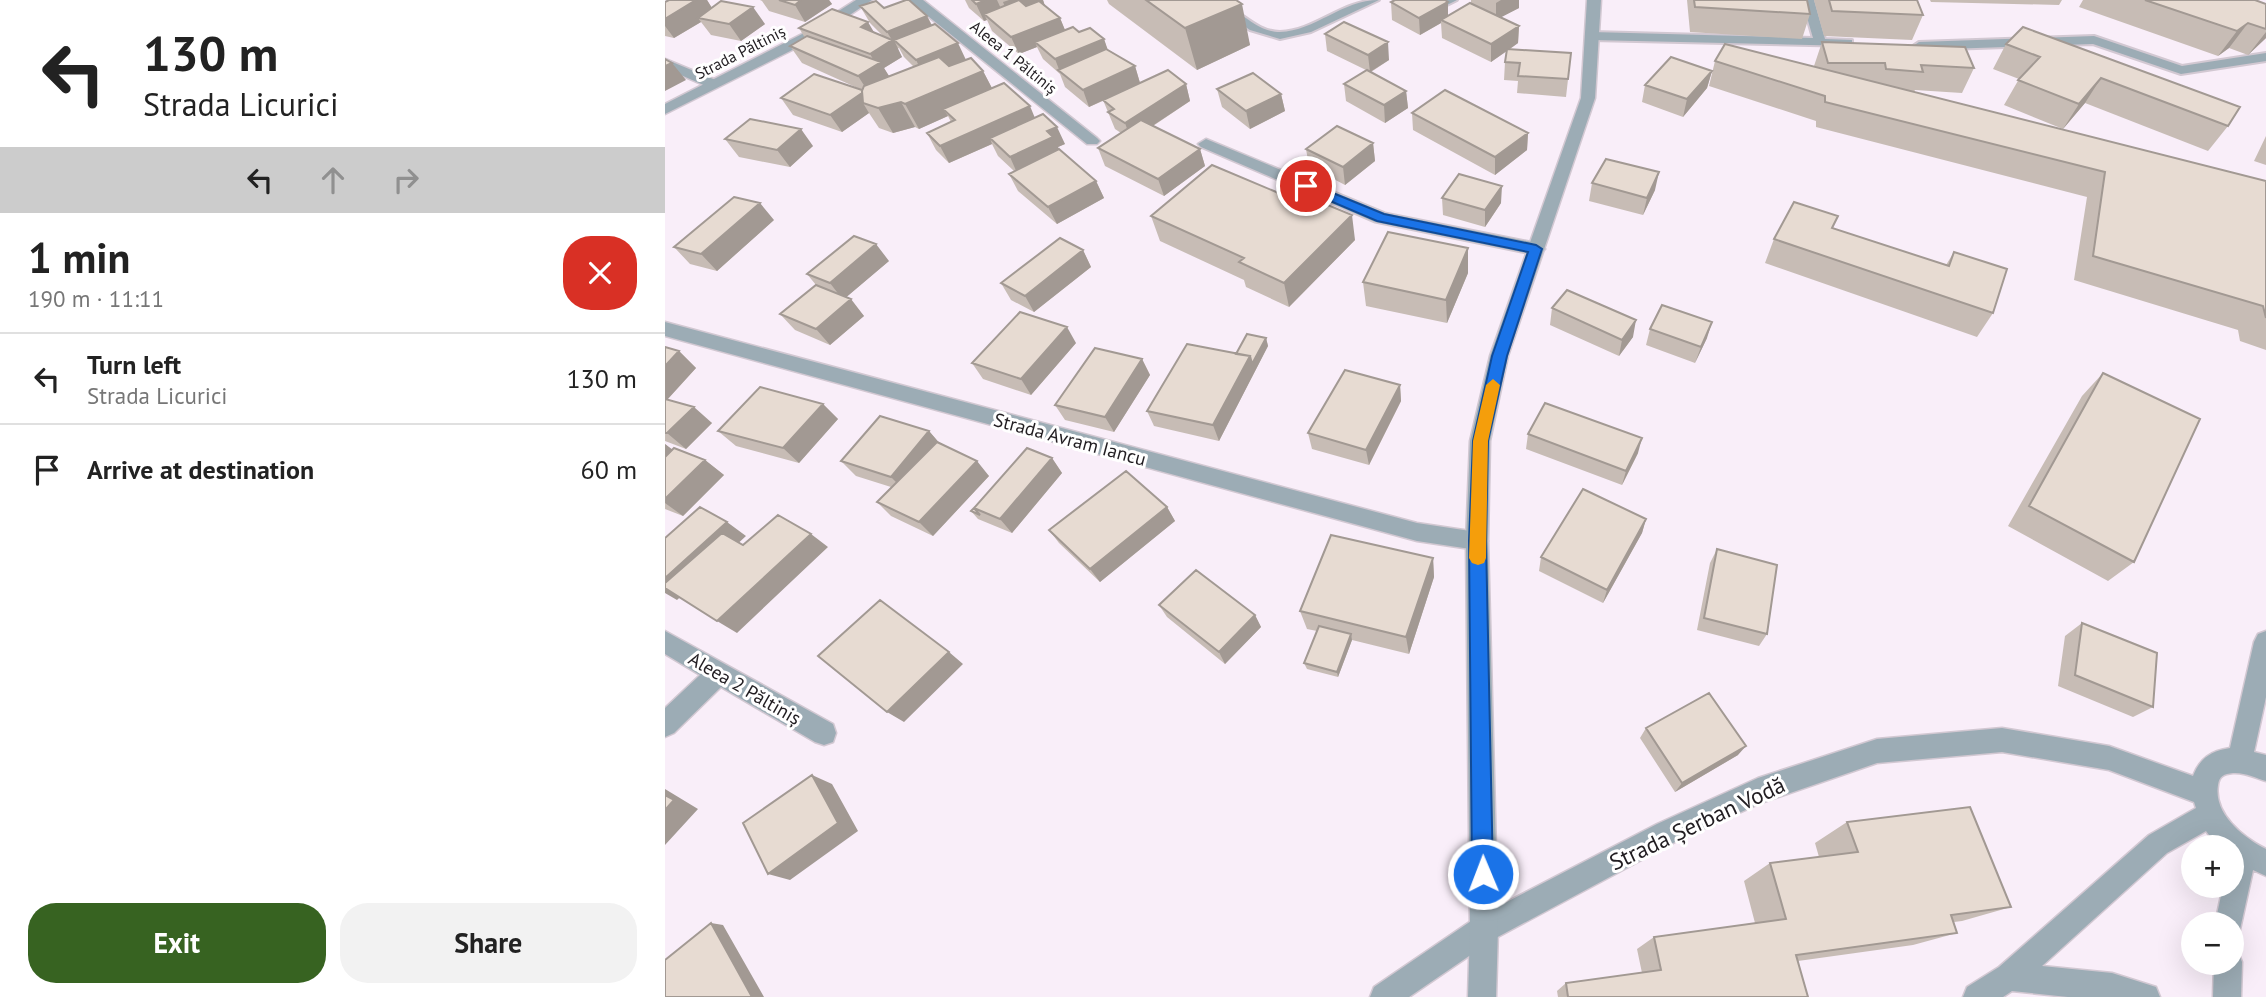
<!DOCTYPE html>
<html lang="en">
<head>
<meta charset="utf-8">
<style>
  body { margin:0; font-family:"PT Sans",sans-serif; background:#f2f2f2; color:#222; height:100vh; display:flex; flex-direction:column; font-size:26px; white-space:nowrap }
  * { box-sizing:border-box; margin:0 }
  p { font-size:23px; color:#767676 }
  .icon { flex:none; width:38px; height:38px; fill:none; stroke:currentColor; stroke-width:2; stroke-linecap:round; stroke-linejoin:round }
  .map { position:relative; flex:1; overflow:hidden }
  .side { display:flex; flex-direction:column; background:#fff; width:665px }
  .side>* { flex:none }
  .hud { background:#fff; color:#222; overflow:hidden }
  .tools { position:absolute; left:1516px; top:835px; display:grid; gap:14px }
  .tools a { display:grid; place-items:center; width:63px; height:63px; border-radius:50%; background:#fff; box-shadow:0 7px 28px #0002; font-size:35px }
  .pin { position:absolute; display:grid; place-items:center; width:60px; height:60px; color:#fff; margin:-30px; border:4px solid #fff; border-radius:50%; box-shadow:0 2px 7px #0007 }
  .me { position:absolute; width:77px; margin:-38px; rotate:359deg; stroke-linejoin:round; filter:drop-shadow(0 0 5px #0008) }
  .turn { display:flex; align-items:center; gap:24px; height:147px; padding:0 28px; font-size:32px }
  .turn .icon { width:91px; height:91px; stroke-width:2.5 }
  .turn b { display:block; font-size:49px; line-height:60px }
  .lanes { display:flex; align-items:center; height:66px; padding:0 28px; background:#0003; justify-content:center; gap:35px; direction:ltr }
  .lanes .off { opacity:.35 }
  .round { display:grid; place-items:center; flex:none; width:74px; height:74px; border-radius:28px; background:#f2f2f2 }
  .overview { display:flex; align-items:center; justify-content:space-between; height:119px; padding:0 28px }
  h1 { font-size:42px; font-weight:600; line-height:52px }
  .primary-button { display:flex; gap:14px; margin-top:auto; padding:14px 28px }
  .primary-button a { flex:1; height:80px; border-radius:28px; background:#376321; color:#fff; font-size:28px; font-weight:600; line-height:80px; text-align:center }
  .primary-button a+a { background:#f2f2f2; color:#222 }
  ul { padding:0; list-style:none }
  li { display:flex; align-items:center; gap:21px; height:91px; padding:0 28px; border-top:2px solid #e0e0e0 }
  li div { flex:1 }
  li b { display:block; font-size:26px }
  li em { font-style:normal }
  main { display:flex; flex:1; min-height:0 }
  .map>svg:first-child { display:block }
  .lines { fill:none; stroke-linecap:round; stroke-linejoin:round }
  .service-casing { stroke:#d2c8d2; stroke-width:4 }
  .minor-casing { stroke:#d2c8d2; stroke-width:3 }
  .tertiary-casing { stroke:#d2c8d2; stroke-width:3 }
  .service { fill:#9cacb5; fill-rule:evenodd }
  .minor { fill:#9cacb5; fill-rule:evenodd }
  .tertiary { fill:#9cacb5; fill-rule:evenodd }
  .wall { fill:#c7bcb5; fill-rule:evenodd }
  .shaded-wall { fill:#a29993 }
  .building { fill:#e7dbd2; stroke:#a29993; stroke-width:2 }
  .route { fill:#1a73e8; stroke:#114b97; stroke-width:2 }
  .slow { fill:#f59e0b }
  .labels { text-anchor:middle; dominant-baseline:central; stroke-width:6; stroke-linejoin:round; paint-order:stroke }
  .far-street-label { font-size:16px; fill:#211d21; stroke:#fff }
  .street-label { font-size:19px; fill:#211d21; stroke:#fff }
  .near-street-label { font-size:23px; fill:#211d21; stroke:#fff }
</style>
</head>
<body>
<main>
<section class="side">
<div class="hud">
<div class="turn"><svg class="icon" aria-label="left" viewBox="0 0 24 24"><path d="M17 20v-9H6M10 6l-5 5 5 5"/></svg><div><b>130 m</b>Strada Licurici</div></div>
<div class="lanes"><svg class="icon" aria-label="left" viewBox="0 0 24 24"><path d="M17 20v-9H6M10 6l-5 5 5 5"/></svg><svg class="icon off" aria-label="ahead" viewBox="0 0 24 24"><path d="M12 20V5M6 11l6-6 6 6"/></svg><svg class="icon off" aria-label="right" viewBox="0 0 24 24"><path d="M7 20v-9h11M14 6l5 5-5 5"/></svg></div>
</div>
<div class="overview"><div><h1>1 min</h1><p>190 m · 11:11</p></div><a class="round" style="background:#d93025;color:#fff"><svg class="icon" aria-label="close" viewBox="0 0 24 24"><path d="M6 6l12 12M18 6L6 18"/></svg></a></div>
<ul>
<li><svg class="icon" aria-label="left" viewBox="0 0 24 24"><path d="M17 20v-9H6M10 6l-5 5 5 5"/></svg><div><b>Turn left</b><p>Strada Licurici</p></div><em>130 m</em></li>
<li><svg class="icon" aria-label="arrive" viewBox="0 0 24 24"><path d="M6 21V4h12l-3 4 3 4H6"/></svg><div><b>Arrive at destination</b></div><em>60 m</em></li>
</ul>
<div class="primary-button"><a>Exit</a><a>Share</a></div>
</section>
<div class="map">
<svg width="1601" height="997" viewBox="0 0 1601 997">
  <rect width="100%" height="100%" fill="#f9eef9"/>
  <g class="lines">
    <g class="service-casing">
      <path id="service" d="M541,0C570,0 586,32 615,32C650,31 677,0 714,0L646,32L615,39L585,30Z
        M765,0H792L780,6Z
        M1137,0H1149L1160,39L1187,40V46L927,40L921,36L927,32L1148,38Z
        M1429,36L1517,66L1601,53V61L1516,74L1428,44L1254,50L1248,46L1254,42Z"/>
    </g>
    <g class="minor-casing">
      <path id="minor" d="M243,0H258L432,138L435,141L432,144H422Z
        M0,59L53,81L55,84L48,88L43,87L0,68Z
        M541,139L720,213L871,243L880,249L871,255L710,222L536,147L533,144Z
        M0,322L752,523L812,532L820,534L823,541L820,548L812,550L752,541L0,336Z
        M0,631L168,724L171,733L168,742L159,745L150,742L56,687L9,733L0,737V708L35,675L0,654Z
        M1601,631V697L1589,752L1601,755V781C1591,778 1579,772 1568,773C1559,774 1554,776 1553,785C1548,814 1579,838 1601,849V876L1588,870L1574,934L1566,937V924H1550L1558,886H1566V847H1553L1541,831L1502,853L1377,966L1447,973L1491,987L1495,997H1403L1347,991L1338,997H1298L1302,987L1334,967L1484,835L1531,808L1529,802L1444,770L1337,752L1212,763L1096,803L1010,842L829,939L744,997H705L709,987L809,919L992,824L1093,778L1212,739L1337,728L1444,746L1528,776C1535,758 1546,751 1565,748L1589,642L1593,634Z
        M1566,949L1573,952L1577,962L1576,997H1548L1549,962H1566Z"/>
    </g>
    <g class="tertiary-casing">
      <path id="tertiary" d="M191,0H207L149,39L0,114V104L139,33Z
        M922,0H936L930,98L843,356L825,441L823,541L833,929L831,997H803L805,929L801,541L805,441L825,356L916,98Z"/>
    </g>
    <use href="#service" class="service"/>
    <use href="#minor" class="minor"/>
    <use href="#tertiary" class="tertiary"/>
  </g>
  <path class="wall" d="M4,0H42L47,8L100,24L76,41L46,35L36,22L9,38L0,36V2Z
    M95,0H164L167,4L140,22L104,11L97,1Z
    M300,0H378L380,6L395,18L400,30L414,32L439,39L442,49L470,66L475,83L521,84L525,101L488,126L535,149L540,166L499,196L440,166L433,148L456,133L450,129L438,100H440L424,107L400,87L395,74L378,59L372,47L354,54L327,31L322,20L319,21L304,8Z
    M442,0H571L585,45L532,70L444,4Z
    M806,0H854V8L835,17L854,26L853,43L845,49L906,53L901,97L852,93L853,81L839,80L840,62L842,51L826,62L777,38L776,23L755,35L727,20L726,2H783V16L806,4Z
    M1022,0H1142L1145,14L1137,39L1025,32Z
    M1149,0H1252L1258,15L1247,40L1159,36Z
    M1265,0H1397L1394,5L1266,2Z
    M1418,0H1590L1601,4V38L1583,55L1564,48L1553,56L1414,7Z
    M195,6L219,8L262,16L267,25L301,60L318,71L327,88L370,118L400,144L393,147L394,149L431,181L439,198L392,224L353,191L344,174L349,171L333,156L327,144L284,163L271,150L262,133L286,122L283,116L254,129L250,127L228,133L214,128L204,113L177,132L128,115L116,98L197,90L137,63L125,46L140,38L134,28L209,32L218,36L205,23ZM234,48L239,57L249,67L224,77L219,68L237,57L232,49Z
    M1358,27L1563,126L1543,151L1420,103L1398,129L1339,105L1354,79L1328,69L1341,44Z
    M660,34L724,60L706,72L741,91L743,108L720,123L681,101L679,84L701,70L662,51Z
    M1157,42L1309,68L1297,93L1250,90L1249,92L1601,181V350L1575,341L1573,330L1409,280L1422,197L1151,127V121L1044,86L1050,61L1149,66Z
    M1047,71L1042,88L1018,117L977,102L980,85Z
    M552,89L616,94L620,111L585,129L557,107Z
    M747,113L863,133L862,150L830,175L748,130Z
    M1601,136V165L1589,161Z
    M60,139L148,146L125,167L74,157Z
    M708,143L710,161L680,185L644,166L641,149Z
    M927,183L990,190L978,215L924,201Z
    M777,198L836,203L820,227L778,215Z
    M486,216L690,240L624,307L581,287L579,280L495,241Z
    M109,220L52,271L25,264L9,247Z
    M1168,228L1281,265L1289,252L1328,313L1312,337L1100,263L1109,239Z
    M803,248V273L782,323L701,306L698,282Z
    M418,250L426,267L369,312L346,300L336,283Z
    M224,261L181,297L199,316L165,345L130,330L115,314L151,285L142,274Z
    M887,308L968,337L954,356L885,325Z
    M985,329L1042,338L1030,363L981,345Z
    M601,338L603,346L554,441L489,426L482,411L571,354Z
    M411,343L366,395L318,379L307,363Z
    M0,347L14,351L31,368L2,400L47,423L21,449L0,441Z
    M477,359L485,375L449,432L400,420L390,405Z
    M1438,373L1469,562L1443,581L1343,526L1417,396Z
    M735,385L736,401L704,465L647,449L643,433Z
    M158,404L173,419L134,463L71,446L53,431Z
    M264,431L274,443L324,476L268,536L226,516L212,502L226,487L191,476L176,461Z
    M863,434L973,453L957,485L861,449Z
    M0,444L7,450L40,460L59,475L18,516L0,509Z
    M387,458L397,473L347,533L313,519L306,511Z
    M502,507L510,521L435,582L394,543L384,530Z
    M981,519L977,533L938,603L874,571L876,557Z
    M1052,549L1102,634L1094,646L1032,630L1045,563Z
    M768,558L769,577L744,654L687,640L673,677L642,669L639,663L652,631L642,629L635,611Z
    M494,605L590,615L596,627L560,664L502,617Z
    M1417,623L1488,707L1468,717L1393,686L1400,636Z
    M981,728L1073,755L1010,792L975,738Z
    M1182,822L1346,907L1297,921L1289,922L1292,933L1248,945L1133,961L1143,997H893L892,991L901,983L977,973L972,949L989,937L1090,923L1079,881L1105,863L1154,857L1150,843Z"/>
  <path class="shaded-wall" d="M31,0H42L50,13L33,18L36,22L9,38L0,26V19Z
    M136,0H164L167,4L140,22L130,5Z
    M321,0H332L338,13L319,14L322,20L319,21L311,4Z
    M344,0H378L380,6L345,20L338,2Z
    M836,0H854V8L831,20V3Z
    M783,2V19L776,20V23L755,35L754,18Z
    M577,4L585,45L532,70L520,28Z
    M88,7L100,24L76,41L64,24Z
    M262,16L271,34L229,40L237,57L219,68L226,79L204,93L193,76L211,64L205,54L227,40L222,32Z
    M395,18L402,35L370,42L372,47L354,54L346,37Z
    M203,22L213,39L196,27Z
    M1583,23L1564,48L1553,56L1572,31Z
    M854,26L853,43L826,62V44Z
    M1601,32V38L1583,55Z
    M439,39L445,56L395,72L390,59Z
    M723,42L724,60L705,72L703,55Z
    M293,43L301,60L260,78L251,60Z
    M7,63L21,80L0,91V66Z
    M470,66L475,83L424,107L418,90Z
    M318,71L331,96L278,109L283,116L254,129L240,104Z
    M1047,71L1042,88L1018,117L1022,99Z
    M1436,78L1420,103L1398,129L1414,104Z
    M521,84L525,101L466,140L460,123Z
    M200,91L198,103L204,113L177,132L165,115Z
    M741,91L743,108L720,123L719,105Z
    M616,94L620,111L585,129L581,111Z
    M236,102L250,127L228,133L213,108Z
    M365,106L372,123L325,138L327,144L284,163L275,146Z
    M392,127L400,144L393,147L396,154L353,175L345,157L382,131Z
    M136,129L148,146L125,167L112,150Z
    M863,133L862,150L830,175V157Z
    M708,143L710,161L680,185L678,167Z
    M535,149L540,166L499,196L493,179Z
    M994,172L990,190L978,215L982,198Z
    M431,181L439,198L392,224L383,207Z
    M837,186L836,203L820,227V210Z
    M95,203L109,220L52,271L36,254Z
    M687,215L690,240L624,307L619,283Z
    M211,244L224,261L178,300L165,283Z
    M803,248V273L782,323L781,300Z
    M418,250L426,267L369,312L360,296Z
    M186,299L199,316L165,345L151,329Z
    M971,320L968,337L954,356L957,340Z
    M1047,322L1042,338L1030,363L1036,347Z
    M402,327L411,343L366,395L356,379Z
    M601,338L603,346L554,441L548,425L585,356Z
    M14,351L31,368L0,402V366Z
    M477,359L485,375L449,432L440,417Z
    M735,385L736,401L704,465L701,450Z
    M158,404L173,419L134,463L118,448Z
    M29,407L47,423L21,449L2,433Z
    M264,431L277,446L240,491L226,477Z
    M977,438L973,453L957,485L961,471Z
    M0,444L20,459L0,478Z
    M387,458L397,473L347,533L335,519Z
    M40,460L59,475L18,516L0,503V499Z
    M312,461L324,476L268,536L254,522Z
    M502,507L510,521L435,582L425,569Z
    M981,519L977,533L938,603L942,590Z
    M62,522L81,536L12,600L0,593V578Z
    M146,534L163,547L72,633L52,621Z
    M768,558L769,577L744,654L741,637Z
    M590,615L596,627L560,664L554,652Z
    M686,634L687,640L673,677L672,672Z
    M284,652L298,664L239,722L222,712Z
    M1081,746L1073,755L1010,792L1017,783Z
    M147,775L167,784L193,831L125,880L103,874Z
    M0,789L33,809L0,845Z
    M46,923L58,925L99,997H87Z"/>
  <path class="building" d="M4,0H31L0,19V2Z
    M114,0H136L130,5Z
    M241,0H244L262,16L222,32L195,6L211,1L219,8Z
    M307,0H321L311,4Z
    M354,0L361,6L374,1L395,18L346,37L319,14Z
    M481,0H571L577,4L520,28Z
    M730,0H780L783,2L754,18L726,2Z
    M1029,0H1142L1145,14L1030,7Z
    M1164,0H1252L1258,15L1167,11Z
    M1480,0H1590L1601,4V29L1583,23L1572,31Z
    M56,1L88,7L64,24L33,18Z
    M805,3L854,26L826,44L776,20Z
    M167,9L203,22L196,27L227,40L205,54L134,28Z
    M679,22L723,42L703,55L660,34Z
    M270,24L293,43L251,60L229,40Z
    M408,27L414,32L425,28L439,39L390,59L370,42Z
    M1358,27L1575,107L1563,126L1436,78L1414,104L1353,80L1375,57L1341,44Z
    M142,36L216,62L193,76L125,46Z
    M1157,42L1300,47L1309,68L1256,65L1258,72L1221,69L1220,63H1163Z
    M1060,44L1601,181V318L1598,306L1428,256L1440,172L1160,102V96L1050,61Z
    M441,49L470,66L418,90L393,70Z
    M842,49L906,53L903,79L853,76L855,63L840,62Z
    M274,57L284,66L306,58L318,71L240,104L236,102L213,108L198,103L197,91L199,86Z
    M1006,57L1047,71L1022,99L980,85Z
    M0,59L7,63L0,66Z
    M503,70L521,84L460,123L443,112L449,109L438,100Z
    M702,70L741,91L719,105L679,84Z
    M588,73L616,94L581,111L552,89Z
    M149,74L197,90V93L165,115L116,98Z
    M339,83L365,106L275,146L262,133L290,120L278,109Z
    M780,90L863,133L830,157L747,113Z
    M378,114L392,127L382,131L388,137L345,157L325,138Z
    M85,119L136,129L112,150L60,139Z
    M476,120L535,149L493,179L433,148Z
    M672,126L708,143L678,167L641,149Z
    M394,149L431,181L383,207L344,174Z
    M941,159L994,172L982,198L927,183Z
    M547,165L635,202L641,196L687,215L619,283L574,262L579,258L486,216Z
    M794,174L837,186L820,210L777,198Z
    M69,197L95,203L36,254L9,247Z
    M1129,202L1173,216L1167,228L1284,266L1289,252L1342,269L1328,313L1109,239Z
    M723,232L803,248L781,300L698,282Z
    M189,236L211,244L165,283L142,274Z
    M395,238L418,250L360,296L336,283Z
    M151,285L186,299L151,329L115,314Z
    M902,290L971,320L957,340L887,308Z
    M997,305L1047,322L1036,347L985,329Z
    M355,312L402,327L356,379L307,363Z
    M582,334L601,338L587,364L585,356L571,354Z
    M522,344L585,356L548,425L482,411Z
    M0,347L14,351L0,366Z
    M430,348L477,359L440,417L390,405Z
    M680,370L735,385L701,450L643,433Z
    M1438,373L1535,419L1469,562L1364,506Z
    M95,387L158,404L118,448L53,431Z
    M0,399L29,407L2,433H0Z
    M880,403L977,438L961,471L863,434Z
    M215,416L264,431L226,477L176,461Z
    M272,442L312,461L254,522L212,502Z
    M9,448L40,460L0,499V457Z
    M362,448L387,458L335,519L309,508Z
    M461,471L502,507L425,569L384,530Z
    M918,489L981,519L942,590L876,557Z
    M35,507L62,522L0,578V538Z
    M309,508L315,515L306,511Z
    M113,515L146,534L52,621L0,588V583L57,533L78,545Z
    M666,535L768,558L741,637L635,611Z
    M1052,549L1112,565L1102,634L1039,618Z
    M531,570L590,615L554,652L494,605Z
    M215,600L284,652L222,712L153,656Z
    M1417,623L1492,653L1488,707L1410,675Z
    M654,626L686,634L672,672L639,663Z
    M1044,693L1081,746L1017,783L981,728Z
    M147,775L173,823L103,874L78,823Z
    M0,795L9,800L0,810Z
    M1305,807L1346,907L1286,915L1292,933L1131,955L1143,997H903L901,983L996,970L989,937L1121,919L1105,863L1193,852L1182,822Z
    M46,923L87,997H0V960Z"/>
  <path class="route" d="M641,182L719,214L871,245L877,249L842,356L823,441L821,541L828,874L825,881L818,884L810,881L807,874L804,541L808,441L827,356L863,252L712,221L637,189L635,186Z"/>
  <path class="slow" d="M828,379L835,385L823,441L821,558L819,563L813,565L807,563L804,558L808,441L821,385Z"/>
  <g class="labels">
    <g class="far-street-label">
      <text transform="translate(75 52) rotate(-27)">Strada Păltiniș</text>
      <text transform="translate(349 57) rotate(39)">Aleea 1 Păltiniș</text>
    </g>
    <g class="street-label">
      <text transform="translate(405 439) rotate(15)">Strada Avram Iancu</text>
      <text transform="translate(80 688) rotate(30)">Aleea 2 Păltiniș</text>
    </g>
    <g class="near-street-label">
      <text transform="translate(1032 823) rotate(-25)">Strada Șerban Vodă</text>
    </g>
  </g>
</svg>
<div class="tools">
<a>+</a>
<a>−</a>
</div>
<div class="pin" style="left:641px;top:186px;background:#d93025"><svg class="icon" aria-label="arrive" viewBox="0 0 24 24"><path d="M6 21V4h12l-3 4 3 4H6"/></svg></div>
<svg class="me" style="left:818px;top:874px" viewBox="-20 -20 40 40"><circle r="17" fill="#1a73e8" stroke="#fff" stroke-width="3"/><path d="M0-11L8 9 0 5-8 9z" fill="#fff"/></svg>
</div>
</main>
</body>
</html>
